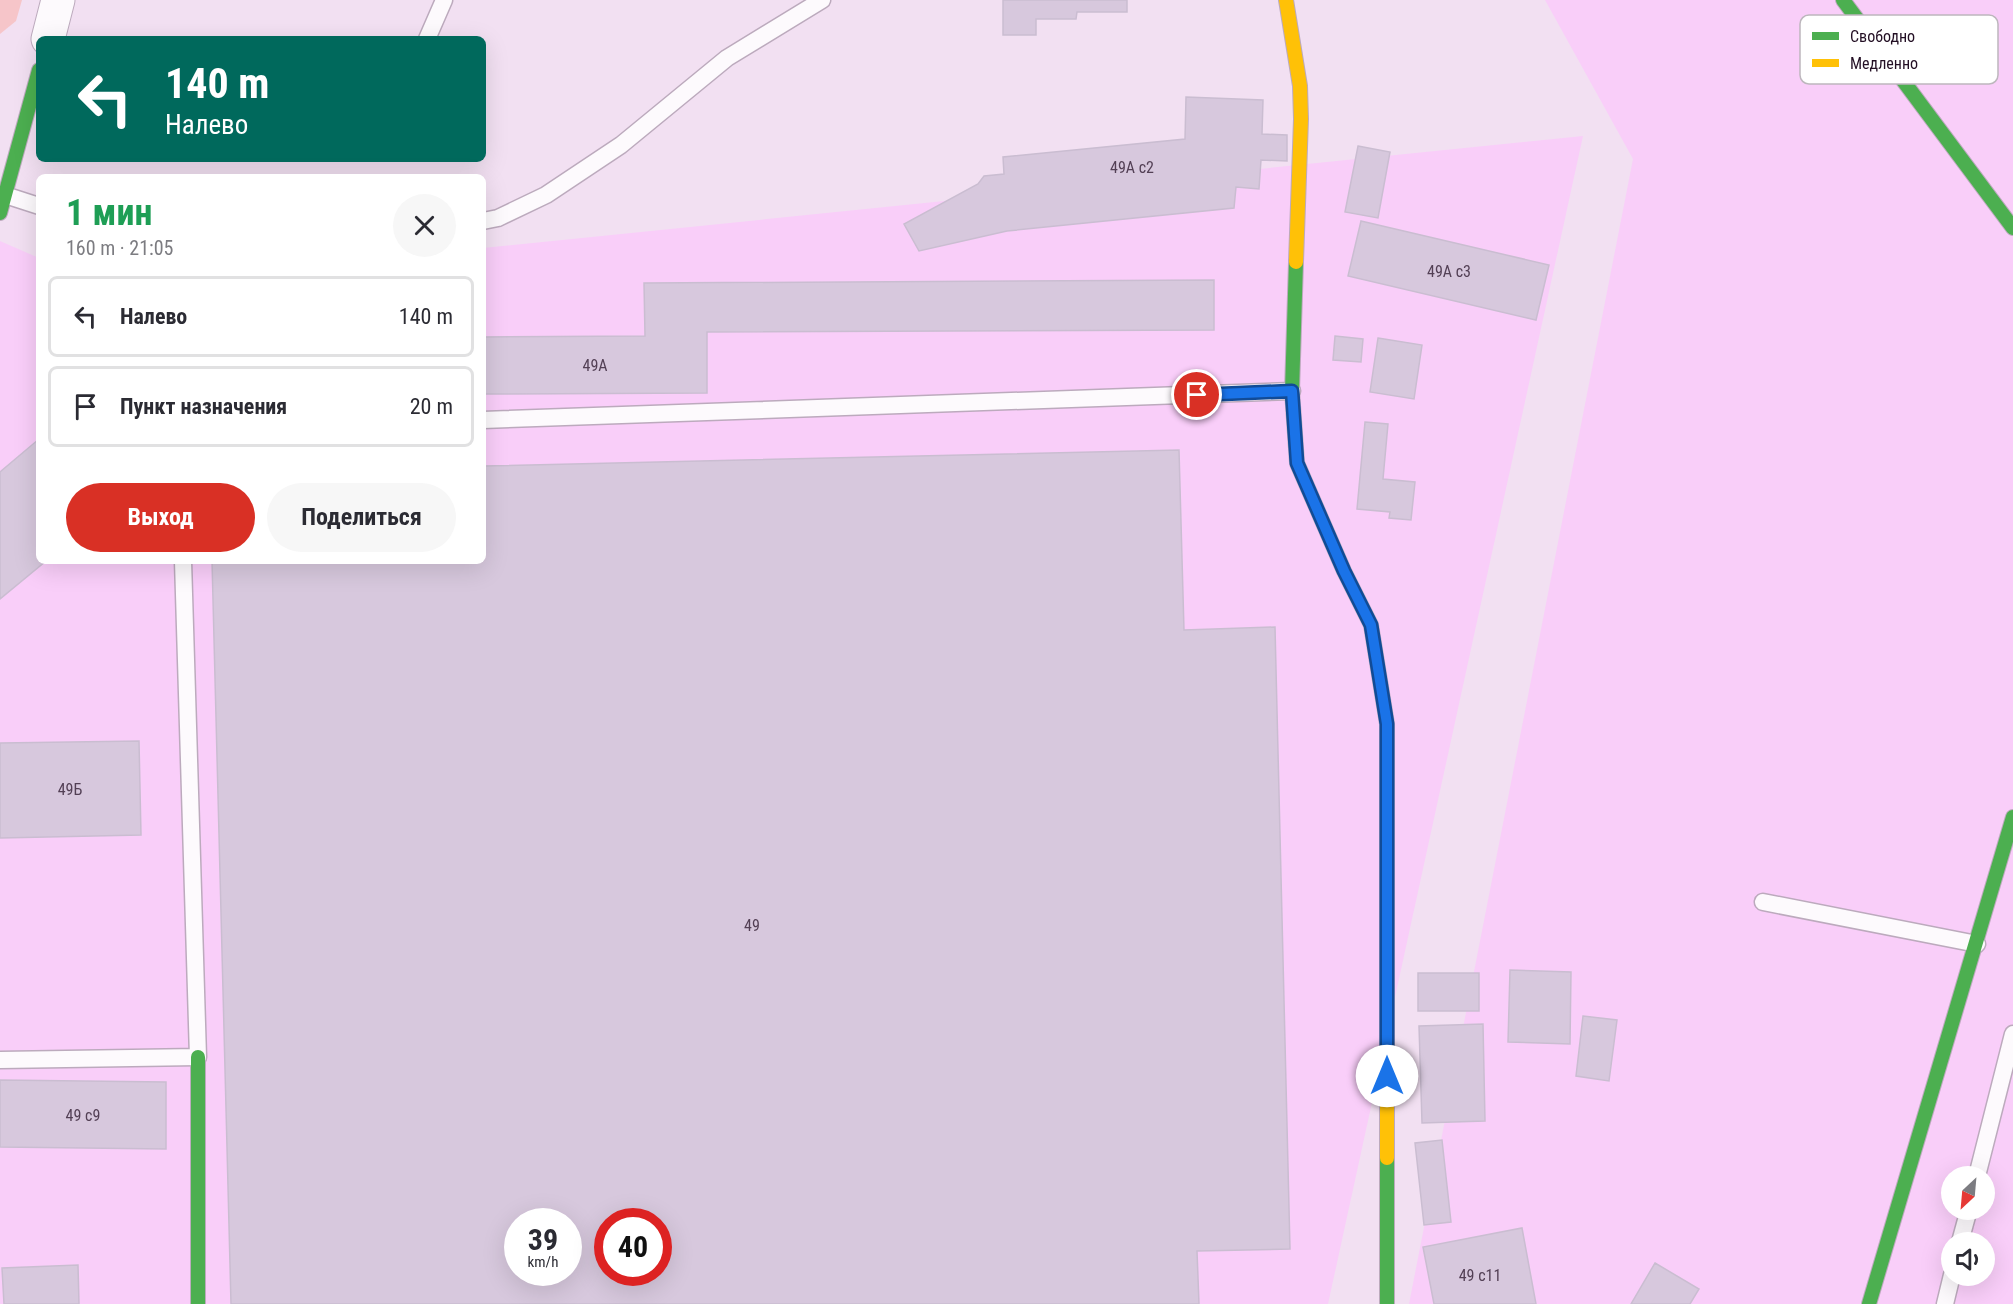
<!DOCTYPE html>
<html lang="ru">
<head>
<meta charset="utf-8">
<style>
  body { margin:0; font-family:"Roboto Condensed",sans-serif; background:#f7f7f7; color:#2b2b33; height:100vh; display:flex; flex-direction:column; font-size:22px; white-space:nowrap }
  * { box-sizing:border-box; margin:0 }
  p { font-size:20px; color:#7c7c81 }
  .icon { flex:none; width:33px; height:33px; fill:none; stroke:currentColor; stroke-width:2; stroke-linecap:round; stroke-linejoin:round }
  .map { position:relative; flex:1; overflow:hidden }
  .sheet { position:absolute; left:36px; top:174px; width:450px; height:390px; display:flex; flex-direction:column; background:#fff; border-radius:9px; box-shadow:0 6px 24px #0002 }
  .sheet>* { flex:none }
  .top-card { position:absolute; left:36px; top:36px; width:450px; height:126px; border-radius:9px; box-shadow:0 6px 24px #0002; background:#00695c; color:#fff; overflow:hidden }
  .needle { width:39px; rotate:206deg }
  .tools { position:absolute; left:1941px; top:1166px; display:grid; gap:12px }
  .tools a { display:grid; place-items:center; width:54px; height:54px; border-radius:50%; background:#fff; box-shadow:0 6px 24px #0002; font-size:30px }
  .speed { position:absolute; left:504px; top:1208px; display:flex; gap:12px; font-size:30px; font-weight:700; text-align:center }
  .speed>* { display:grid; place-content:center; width:78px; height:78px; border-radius:50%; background:#fff; box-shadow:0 6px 24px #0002; line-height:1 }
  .speed small { font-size:15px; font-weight:400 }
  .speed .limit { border:9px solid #d22; background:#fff; color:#111 }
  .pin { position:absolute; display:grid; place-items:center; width:51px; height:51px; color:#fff; margin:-26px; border:3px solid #fff; border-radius:50%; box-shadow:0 2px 6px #0007 }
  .me { position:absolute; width:66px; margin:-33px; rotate:0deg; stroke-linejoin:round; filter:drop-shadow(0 0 4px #0008) }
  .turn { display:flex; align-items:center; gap:21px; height:126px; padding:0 30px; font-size:27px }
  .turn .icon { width:78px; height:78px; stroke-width:2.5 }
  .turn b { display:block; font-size:42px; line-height:51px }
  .round { display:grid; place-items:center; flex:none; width:63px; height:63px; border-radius:32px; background:#f7f7f7 }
  .headline { display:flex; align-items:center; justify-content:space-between; height:102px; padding:0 30px }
  h1 { font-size:36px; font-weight:700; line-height:45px; color:#1e9e55 }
  .button { display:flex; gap:12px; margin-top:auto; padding:12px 30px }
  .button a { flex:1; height:69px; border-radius:36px; background:#d93025; color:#fff; font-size:24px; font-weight:700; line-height:69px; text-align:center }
  .button a+a { background:#f7f7f7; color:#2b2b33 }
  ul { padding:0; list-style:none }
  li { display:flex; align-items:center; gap:18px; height:81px; margin:0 12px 9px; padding:0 18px; border:3px solid #e1e1e2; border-radius:9px }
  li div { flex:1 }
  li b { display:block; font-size:22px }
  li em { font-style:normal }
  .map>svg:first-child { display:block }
  .built { fill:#f9cef9; fill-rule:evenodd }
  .green { fill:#f6c5c9 }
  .building { fill:#d7c8dd; stroke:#cabdd1; stroke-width:1.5; fill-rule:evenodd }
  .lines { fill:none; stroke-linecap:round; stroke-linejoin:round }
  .lane-casing { stroke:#bcaabd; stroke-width:19 }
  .street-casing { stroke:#bcaabd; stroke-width:35 }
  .fast-casing { stroke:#bcaabd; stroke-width:16 }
  .slow-casing { stroke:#bcaabd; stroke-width:16 }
  .lane { stroke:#fdfafd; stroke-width:16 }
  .street { stroke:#fdfafd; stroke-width:33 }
  .fast { stroke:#4caf50; stroke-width:14 }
  .slow { stroke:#ffc107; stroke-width:14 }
  .route-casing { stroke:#114b97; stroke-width:15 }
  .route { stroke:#1a73e8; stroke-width:10 }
  .labels { text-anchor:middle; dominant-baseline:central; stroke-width:4.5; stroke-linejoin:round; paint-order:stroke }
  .number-label { font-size:16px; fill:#534055 }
  .key { fill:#fff; stroke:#bdb7bd; stroke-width:1.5 }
  .key-label { font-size:16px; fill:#230f24 }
</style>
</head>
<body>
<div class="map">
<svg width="2013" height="1304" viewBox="0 0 2013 1304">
  <rect width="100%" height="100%" fill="#f2e0f2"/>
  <path class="built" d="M1545,0H2013V1304H1409L1633,159ZM1952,1176H1984V1209H1952ZM1952,1242H1984V1275H1952Z
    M1583,136L1328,1304H0V241L39,258V561H483V248ZM518,1221H568V1272H518ZM608,1221H658V1272H608Z"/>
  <path class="green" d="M0,0H22L16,21L0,34Z"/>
  <path class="building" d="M1003,0H1127V12H1077L1076,19H1036V35H1003Z
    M1186,97L1263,100L1262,134L1287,135V161L1261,160L1259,189L1236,187L1234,208L1007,231L919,251L904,224L978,184L984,176L1004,174L1003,157L1185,139Z
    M1358,146L1390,152L1378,218L1345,212Z
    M1361,221L1549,265L1536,320L1348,276Z
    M1214,280V330L707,332V393L483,394V337L645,336L644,283Z
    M1335,336L1363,339L1361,362L1333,360Z
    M1378,338L1422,345L1414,399L1370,392Z
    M1365,422L1388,424L1383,479L1415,482L1411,520L1389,518L1390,512L1357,509Z
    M39,439V561H46L0,599V472Z
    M1179,450L1184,630L1275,627L1290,1249L1197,1251L1199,1304H231L212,561H483V466ZM518,1221H568V1272H518ZM608,1221H658V1272H608Z
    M139,741L141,835L0,838V743Z
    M1510,970L1571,972L1570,1044L1508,1042Z
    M1418,973H1479V1011H1418Z
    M1583,1016L1617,1020L1609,1081L1576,1076Z
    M1483,1024L1485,1121L1422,1123L1419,1026Z
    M0,1080L166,1082V1149L0,1147Z
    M1442,1140L1451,1222L1424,1225L1415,1143Z
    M1522,1228L1536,1304H1434L1423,1247Z
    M1655,1263L1699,1289L1690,1304H1631Z
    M78,1265L79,1304H4L2,1268Z"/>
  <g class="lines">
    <g class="lane-casing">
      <path id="lane" d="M427,39L444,0
        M5,195L39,206
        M483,221L498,218L546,195L621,145L727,58L822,0
        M483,420L1292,391
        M1763,902L1977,944
        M0,1060L198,1057L183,561
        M1977,1176L2013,1034
        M1960,1242L1969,1209
        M1945,1304L1952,1275"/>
    </g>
    <g class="street-casing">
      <path id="street" d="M48,39L58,0"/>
    </g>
    <g class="fast-casing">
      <path id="fast" d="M1843,0L2013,228
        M0,213L39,70
        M1296,262L1292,391L1297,463L1344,571L1371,625L1387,724V921
        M198,1057V1304
        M1387,1158V1304
        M1869,1304L2013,817"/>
    </g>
    <g class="slow-casing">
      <path id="slow" d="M1286,0L1300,86L1301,119L1296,262
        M1387,921V1158"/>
    </g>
    <use href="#lane" class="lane"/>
    <use href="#street" class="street"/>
    <use href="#fast" class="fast"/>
    <use href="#slow" class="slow"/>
  </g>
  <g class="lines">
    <g class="route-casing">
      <path id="route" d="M1197,395L1292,391L1297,463L1344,571L1371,625L1387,724V1076"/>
    </g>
    <use href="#route" class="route"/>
  </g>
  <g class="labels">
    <g class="number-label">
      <text x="1132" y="167">49А с2</text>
      <text x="1449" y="271">49А с3</text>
      <text x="595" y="365">49А</text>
      <text x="70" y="789">49Б</text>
      <text x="752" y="925">49</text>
      <text x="83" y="1115">49 с9</text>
      <text x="1480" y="1275">49 с11</text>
    </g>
  </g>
  <rect x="1800" y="15" width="198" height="69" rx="9" class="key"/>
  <rect x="1812" y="32" width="27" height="8" fill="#4caf50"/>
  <rect x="1812" y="59" width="27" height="8" fill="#ffc107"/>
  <g class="key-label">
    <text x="1850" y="42">Свободно</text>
    <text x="1850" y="69">Медленно</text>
  </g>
</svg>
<div class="tools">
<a><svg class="needle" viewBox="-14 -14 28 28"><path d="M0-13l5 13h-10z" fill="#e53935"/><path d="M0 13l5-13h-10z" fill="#7c7c81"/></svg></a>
<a><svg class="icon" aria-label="sound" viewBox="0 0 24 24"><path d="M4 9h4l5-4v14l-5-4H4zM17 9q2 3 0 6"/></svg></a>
</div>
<div class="speed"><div>39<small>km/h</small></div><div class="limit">40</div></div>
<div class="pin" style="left:1197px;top:395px;background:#d93025"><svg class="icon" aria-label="arrive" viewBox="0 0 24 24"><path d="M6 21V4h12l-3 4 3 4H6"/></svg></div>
<svg class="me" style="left:1387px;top:1076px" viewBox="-20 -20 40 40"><circle r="19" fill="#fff"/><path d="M0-13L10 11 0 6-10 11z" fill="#1a73e8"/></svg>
<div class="top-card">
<div class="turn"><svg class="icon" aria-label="left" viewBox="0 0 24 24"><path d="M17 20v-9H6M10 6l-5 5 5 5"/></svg><div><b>140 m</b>Налево</div></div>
</div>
<section class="sheet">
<div class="headline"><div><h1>1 мин</h1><p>160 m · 21:05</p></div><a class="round"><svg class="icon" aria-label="close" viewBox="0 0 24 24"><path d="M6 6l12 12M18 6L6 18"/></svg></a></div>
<ul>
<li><svg class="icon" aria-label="left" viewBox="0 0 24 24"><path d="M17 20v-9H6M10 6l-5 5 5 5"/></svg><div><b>Налево</b></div><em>140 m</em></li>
<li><svg class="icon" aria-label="arrive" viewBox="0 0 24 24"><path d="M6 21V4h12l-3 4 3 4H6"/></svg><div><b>Пункт назначения</b></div><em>20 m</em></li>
</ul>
<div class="button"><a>Выход</a><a>Поделиться</a></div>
</section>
</div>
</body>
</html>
